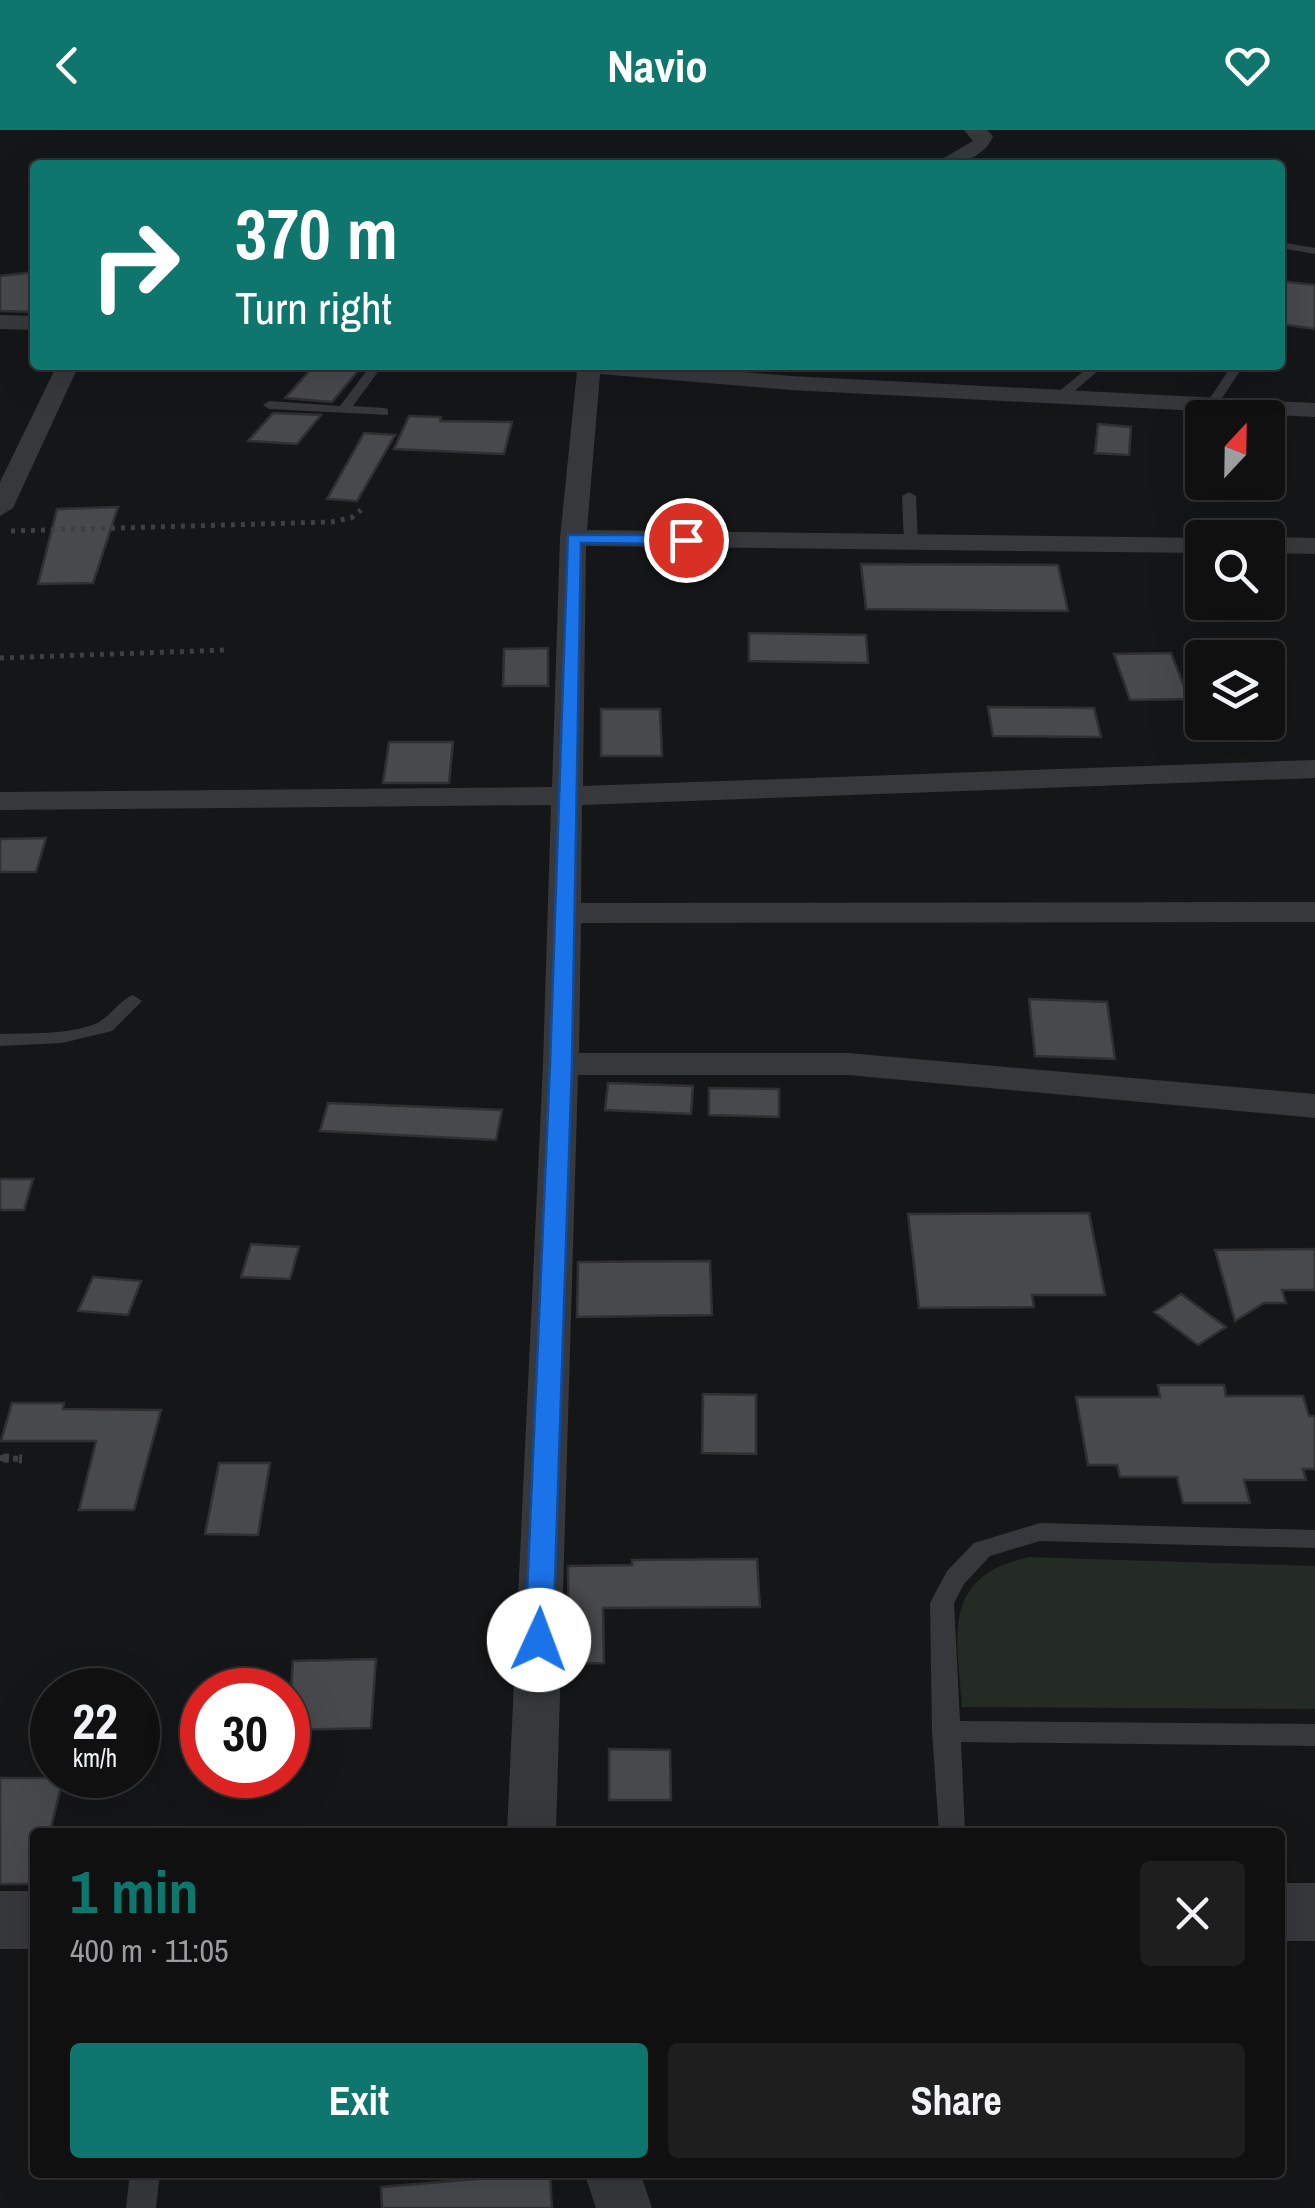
<!DOCTYPE html>
<html lang="en">
<head>
<meta charset="utf-8">
<style>
  body { margin:0; font-family:"Archivo Narrow",sans-serif; background:#1e1e1f; color:#f1f3f6; height:100vh; display:flex; flex-direction:column; font-size:38px; white-space:nowrap }
  * { box-sizing:border-box; margin:0 }
  p { font-size:32px; color:#9c9d9f }
  .icon { flex:none; width:55px; height:55px; fill:none; stroke:currentColor; stroke-width:2; stroke-linecap:round; stroke-linejoin:round }
  .map { position:relative; flex:1; overflow:hidden }
  .panel { position:absolute; left:30px; top:1698px; width:1255px; height:350px; display:flex; flex-direction:column; background:#101011; border-radius:10px; box-shadow:0 10px 40px #0002,0 0 0 2px #303031 }
  .panel>* { flex:none }
  .hud { position:absolute; left:30px; top:30px; width:1255px; height:210px; border-radius:10px; box-shadow:0 10px 40px #0002,0 0 0 2px #303031; background:#0f766e; color:#fff; overflow:hidden }
  .needle { width:65px; rotate:22deg }
  .tools { position:absolute; left:1185px; top:270px; display:grid; gap:20px }
  .tools a { display:grid; place-items:center; width:100px; height:100px; border-radius:10px; background:#101011; box-shadow:0 10px 40px #0002,0 0 0 2px #303031; font-size:50px }
  .speed { position:absolute; left:30px; top:1538px; display:flex; gap:20px; font-size:50px; font-weight:700; text-align:center }
  .speed>* { display:grid; place-content:center; width:130px; height:130px; border-radius:50%; background:#101011; box-shadow:0 10px 40px #0002,0 0 0 2px #303031; line-height:1 }
  .speed small { font-size:25px; font-weight:400 }
  .speed .limit { border:15px solid #d22; background:#fff; color:#111 }
  .pin { position:absolute; display:grid; place-items:center; width:85px; height:85px; color:#fff; margin:-42px; border:5px solid #fff; border-radius:50%; box-shadow:0 2px 10px #0007 }
  .me { position:absolute; width:110px; margin:-55px; rotate:2deg; stroke-linejoin:round; filter:drop-shadow(0 0 8px #0008) }
  .turn { display:flex; align-items:center; gap:35px; height:210px; padding:0 40px; font-size:45px }
  .turn .icon { width:130px; height:130px; stroke-width:2.5 }
  .turn b { display:block; font-size:70px; line-height:85px }
  .round { display:grid; place-items:center; flex:none; width:105px; height:105px; border-radius:10px; background:#1e1e1f }
  .head { display:flex; align-items:center; justify-content:space-between; height:170px; padding:0 40px }
  h1 { font-size:60px; font-weight:800; line-height:75px; color:#0f766e }
  .cta { display:flex; gap:20px; margin-top:auto; padding:20px 40px }
  .cta a { flex:1; height:115px; border-radius:10px; background:#0f766e; color:#fff; font-size:40px; font-weight:800; line-height:115px; text-align:center }
  .cta a+a { background:#1e1e1f; color:#f1f3f6 }
  header { display:flex; justify-content:space-between; align-items:center; height:130px; padding:0 40px; background:#0f766e; color:#fff; font-size:45px; font-weight:800 }
  .map>svg:first-child { display:block }
  .green { fill:#242b24 }
  .building { fill:#47494c; stroke:#303033; stroke-width:2.5 }
  .lines { fill:none; stroke-linecap:round; stroke-linejoin:round }
  .path-far2 { stroke:#3d3f42; stroke-width:5; stroke-dasharray:4 6; stroke-linecap:butt }
  .path-far1 { stroke:#3d3f42; stroke-width:6; stroke-dasharray:5 8; stroke-linecap:butt }
  .path { stroke:#3d3f42; stroke-width:9; stroke-dasharray:6 10; stroke-linecap:butt }
  .service { fill:#37383b; fill-rule:evenodd }
  .minor { fill:#37383b; fill-rule:evenodd }
  .tertiary { fill:#37383b; fill-rule:evenodd }
  .route { fill:#1a73e8; stroke:#114b97; stroke-width:2.5 }
</style>
</head>
<body>
<header><svg class="icon" aria-label="back" viewBox="0 0 24 24"><path d="M15 5l-7 7 7 7"/></svg>Navio<svg class="icon" aria-label="heart" viewBox="0 0 24 24"><path d="M12 20l-8-8c-3-5 5-10 8-4 3-6 11-1 8 4z"/></svg></header>
<div class="map">
<svg width="1315" height="2078" viewBox="0 0 1315 2078">
  <rect width="100%" height="100%" fill="#151617"/>
  <path class="green" d="M1029,1427L1315,1436V1579L962,1577C957,1505 940,1447 1029,1427Z"/>
  <path class="building" d="M35,142V182L0,181V146Z
    M1280,151L1315,155V199L1280,194Z
    M315,235H363L332,272L285,268Z
    M273,283L321,285L297,314L248,311Z
    M409,286L441,287L440,291L512,292L504,324L394,319Z
    M1098,294L1131,297L1129,325L1095,323Z
    M364,303L395,305L357,371L327,369Z
    M118,377L93,453L38,454L57,379Z
    M861,434L1058,435L1068,481L866,479Z
    M749,503L866,505L868,533L749,531Z
    M548,518V556H503L504,519Z
    M1171,523L1189,569L1130,570L1114,524Z
    M988,577L1094,578L1101,607L993,606Z
    M601,579H660L662,626H601Z
    M389,612H453L449,653H383Z
    M46,708L36,742H0V709Z
    M1029,869L1107,872L1115,929L1035,926Z
    M608,953L693,956L691,984L605,980Z
    M709,958L779,959V987L709,985Z
    M328,973L502,980L496,1010L320,1001Z
    M0,1049H33L24,1080H0Z
    M1089,1083L1105,1165H1032L1034,1177L919,1178L908,1084Z
    M251,1114L299,1117L290,1149L241,1147Z
    M1315,1119V1160H1282L1286,1173H1264L1235,1191L1215,1120Z
    M710,1131L712,1185L577,1187L578,1132Z
    M93,1147L141,1151L128,1185L78,1181Z
    M1181,1164L1226,1197L1198,1215L1154,1182Z
    M1158,1255H1224L1226,1266H1303L1309,1286H1315V1339H1303L1306,1350H1244L1250,1373H1183L1177,1347H1120L1117,1335H1088L1076,1267H1160Z
    M703,1264L756,1265V1324L702,1323Z
    M12,1273H64L63,1279L161,1280L134,1380H79L96,1311H1Z
    M219,1333H270L258,1405L205,1404Z
    M757,1429L760,1477L603,1478L604,1533L568,1534V1436L632,1435V1430Z
    M376,1529L371,1598L288,1600L293,1531Z
    M609,1619L670,1620L671,1670H609Z
    M0,1648H63L50,1702H35V1754H0Z
    M550,2043L552,2078H382L381,2057Z"/>
  <g class="lines">
    <path class="path-far2" d="M11,401L331,392L351,388L361,380
      M0,528L226,520"/>
    <path class="path-far1" d="M0,1328L22,1329"/>
    <path class="path" d="M3,1328L22,1329"/>
    <path class="service" d="M1280,112L1315,118V124L1280,118Z
      M371,235H383L353,276L384,278L388,279V285L269,279L263,275L269,271L340,276Z
      M1091,235H1105L1065,269H1057V263Z
      M1232,235H1244L1216,277H1208L1206,274Z
      M909,362L916,366L918,412L911,416L904,412L902,366Z
      M133,865L142,871L112,901L62,913L0,916V904C31,903 66,905 95,894C110,888 118,871 133,865Z
      M1040,1393L1315,1400V1418L1040,1411L990,1426L964,1454L954,1473L960,1591L1315,1594V1616L961,1612L965,1702H939L932,1601L930,1473L947,1441L974,1413Z
      M130,2042H160L156,2078H126Z"/>
    <path class="minor" d="M964,0H987L993,6C984,30 955,35 932,35L973,11Z
      M0,185L35,186V200L0,199Z
      M57,235H79L13,378L0,386V352Z
      M568,235H661L791,246L1315,273V287L791,260L600,244L587,400L1203,408L1202,423L586,416L583,656L1315,630V648L582,675L581,773L1315,772V792L581,793L579,923H848L1315,964V988L848,945H578L556,1702H507L543,934L551,675L0,680V662L552,657L560,408L577,241Z
      M1268,407L1315,408V424L1268,423Z
      M584,2042H640L652,2078H596Z"/>
    <path class="tertiary" d="M1280,1753H1315V1811H1280Z
      M0,1761H35V1819H0Z"/>
  </g>
  <path class="route" d="M568,405H686L694,410L686,414L581,413L572,934L553,1510L549,1518L539,1522L529,1518L525,1510L550,934Z"/>
</svg>
<div class="tools">
<a><svg class="needle" viewBox="-14 -14 28 28"><path d="M0-13l5 13h-10z" fill="#e53935"/><path d="M0 13l5-13h-10z" fill="#9c9d9f"/></svg></a>
<a><svg class="icon" aria-label="search" viewBox="0 0 24 24"><circle cx="10" cy="10" r="6"/><path d="M15 15l6 6"/></svg></a>
<a><svg class="icon" aria-label="layers" viewBox="0 0 24 24"><path d="M12 4l9 5-9 5-9-5zM3 14l9 5 9-5"/></svg></a>
</div>
<div class="speed"><div>22<small>km/h</small></div><div class="limit">30</div></div>
<div class="pin" style="left:686px;top:410px;background:#d93025"><svg class="icon" aria-label="arrive" viewBox="0 0 24 24"><path d="M6 21V4h12l-3 4 3 4H6"/></svg></div>
<svg class="me" style="left:539px;top:1510px" viewBox="-20 -20 40 40"><circle r="19" fill="#fff"/><path d="M0-13L10 11 0 6-10 11z" fill="#1a73e8"/></svg>
<div class="hud">
<div class="turn"><svg class="icon" aria-label="right" viewBox="0 0 24 24"><path d="M7 20v-9h11M14 6l5 5-5 5"/></svg><div><b>370 m</b>Turn right</div></div>
</div>
<section class="panel">
<div class="head"><div><h1>1 min</h1><p>400 m · 11:05</p></div><a class="round"><svg class="icon" aria-label="close" viewBox="0 0 24 24"><path d="M6 6l12 12M18 6L6 18"/></svg></a></div>
<div class="cta"><a>Exit</a><a>Share</a></div>
</section>
</div>
</body>
</html>
